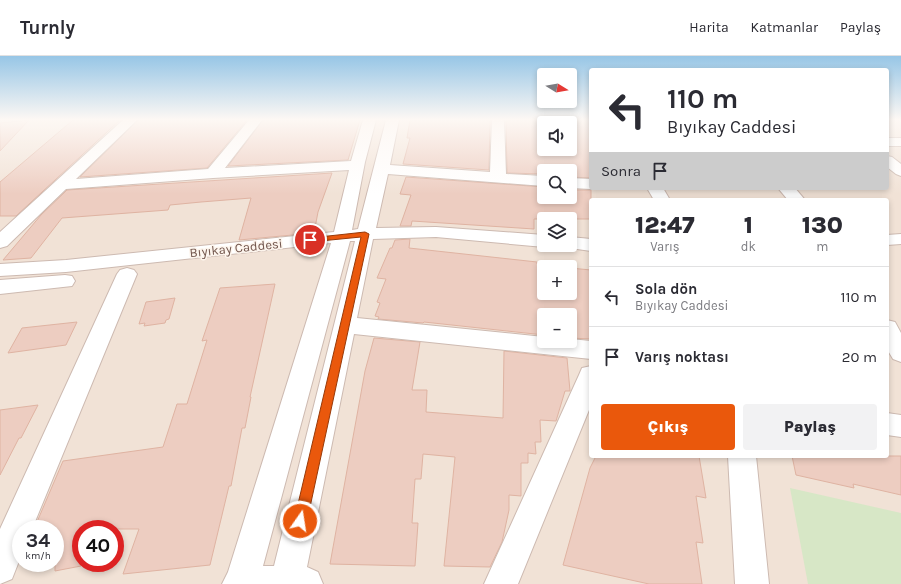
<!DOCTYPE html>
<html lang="tr">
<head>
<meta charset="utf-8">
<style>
  body { margin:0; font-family:Karla,sans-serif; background:#f2f2f3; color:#2b2b33; height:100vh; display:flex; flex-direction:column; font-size:15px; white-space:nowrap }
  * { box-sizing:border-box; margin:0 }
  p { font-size:13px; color:#7c7c81 }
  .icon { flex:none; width:22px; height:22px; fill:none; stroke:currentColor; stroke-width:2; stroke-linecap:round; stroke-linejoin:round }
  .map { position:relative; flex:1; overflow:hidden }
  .drawer { position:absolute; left:589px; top:142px; width:300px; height:260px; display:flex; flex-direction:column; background:#fff; border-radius:4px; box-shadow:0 2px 6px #0003 }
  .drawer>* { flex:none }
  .banner { position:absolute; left:589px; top:12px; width:300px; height:122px; border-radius:4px; box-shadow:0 2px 6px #0003; background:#fff; color:#2b2b33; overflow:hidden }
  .needle { width:26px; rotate:101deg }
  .fabs { position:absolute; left:537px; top:12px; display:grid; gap:8px }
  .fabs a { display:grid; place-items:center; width:40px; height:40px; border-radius:4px; background:#fff; box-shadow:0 2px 6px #0003; font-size:20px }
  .speed { position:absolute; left:12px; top:464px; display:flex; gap:8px; font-size:20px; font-weight:700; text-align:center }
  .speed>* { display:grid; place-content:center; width:52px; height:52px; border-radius:50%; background:#fff; box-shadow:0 2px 6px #0003; line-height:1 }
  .speed small { font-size:10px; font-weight:400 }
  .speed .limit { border:6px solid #d22; background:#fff; color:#111 }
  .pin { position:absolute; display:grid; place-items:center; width:34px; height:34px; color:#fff; margin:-17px; border:2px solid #fff; border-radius:50%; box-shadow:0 1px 4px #0007 }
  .me { position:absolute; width:44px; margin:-22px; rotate:13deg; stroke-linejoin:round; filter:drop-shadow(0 0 3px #0008) }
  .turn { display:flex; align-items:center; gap:14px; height:84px; padding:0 12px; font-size:18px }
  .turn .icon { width:52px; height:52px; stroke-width:2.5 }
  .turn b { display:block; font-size:28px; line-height:34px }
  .then { display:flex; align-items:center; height:38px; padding:0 12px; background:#0003; gap:8px; font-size:15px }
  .eta { display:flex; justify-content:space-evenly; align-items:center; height:68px; text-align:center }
  .eta b { font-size:24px; font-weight:800; line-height:28px }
  .cta { display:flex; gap:8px; margin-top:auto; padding:8px 12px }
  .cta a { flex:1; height:46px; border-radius:4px; background:#ea580c; color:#fff; font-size:16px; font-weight:800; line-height:46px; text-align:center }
  .cta a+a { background:#f2f2f3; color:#2b2b33 }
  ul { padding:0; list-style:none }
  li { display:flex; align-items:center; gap:12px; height:60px; padding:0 12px; border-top:1px solid #e1e1e2 }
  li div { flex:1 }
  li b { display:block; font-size:15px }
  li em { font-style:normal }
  header { display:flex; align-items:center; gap:24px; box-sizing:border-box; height:56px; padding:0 20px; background:#fff; border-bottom:1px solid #e1e1e2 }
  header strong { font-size:19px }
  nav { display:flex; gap:22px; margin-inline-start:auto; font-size:14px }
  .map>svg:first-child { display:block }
  .residential { fill:#f1e2d6; fill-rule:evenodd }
  .green { fill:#d7e7c6 }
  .building { fill:#edcdc1; stroke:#dfb3a2; fill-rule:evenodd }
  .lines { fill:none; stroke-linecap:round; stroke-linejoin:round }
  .minor-casing { stroke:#cdbab1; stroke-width:2 }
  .minor { fill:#fff; fill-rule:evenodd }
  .route { fill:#ea580c; stroke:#983908 }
  .labels { text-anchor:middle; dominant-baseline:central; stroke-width:3; stroke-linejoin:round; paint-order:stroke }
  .street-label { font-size:13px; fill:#72564d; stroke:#fdf5ed }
</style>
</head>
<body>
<header>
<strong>Turnly</strong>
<nav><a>Harita</a><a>Katmanlar</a><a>Paylaş</a></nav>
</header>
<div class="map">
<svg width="901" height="528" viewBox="0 0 901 528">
  <rect width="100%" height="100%" fill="#faf0e7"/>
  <path class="residential" d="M0,64H591V132H887V64H901V475L866,528H0ZM544,67H570V93H544ZM544,115H570V141H544ZM591,144H887V400H591ZM544,163H570V189H544ZM544,211H570V237H544ZM544,259H570V285H544ZM21,473H55V507H21ZM81,473H115V507H81Z"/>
  <path class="green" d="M790,432L901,457V528H808Z"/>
  <path class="building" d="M29,64L0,95V67Z
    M73,64H120L16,160H0V126Z
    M138,64H247L207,112L80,121Z
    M263,64H360L348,104L228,110Z
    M410,64H490L489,114L403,108L410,82H407Z
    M506,64H591V122L570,121V115H544V118L507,117ZM544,67H570V93H544Z
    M332,117L318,156L314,177L239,184L251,142L201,146L170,149L168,154L62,162L31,202L3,204L41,159L67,134Z
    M406,121L544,131V141H570V134H591V163H534V173L412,165L411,170H400L411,139L400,138Z
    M410,183L409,192L537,206V208L561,211H544V237H570V212L591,214V283L570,282V259H544V279L424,266L423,267L378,263L379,261L375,260L380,247L377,246L386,223L377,222L390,192H392L395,184Z
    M275,228L250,341H251L245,372H242L231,430H229L210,509L123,518L139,473H81V510L55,515V473H34L63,405L163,391L177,348H187L207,284L202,285L220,232Z
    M175,242L169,263L166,264L165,267L144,270L145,267L139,268L146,246Z
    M77,266L66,289L8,297L22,272Z
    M374,282L420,286L412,334H427L426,356L503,362L504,295L567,302L570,335H565L556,365L540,364L541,386H535L536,398L528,397V407H521V440L509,439V454L502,486L490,511L444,510L455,401L423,398L421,423H415L412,467H418L415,510L330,508L365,315Z
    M38,349L21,382H19L0,419V354Z
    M596,400H699L706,442L696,440L703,487L696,486L702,528H649L563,509L590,412Z
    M792,400H901V439L853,428L854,432L796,419Z"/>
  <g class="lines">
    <g class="minor-casing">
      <path id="minor" d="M123,64H137L76,123L208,113L249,64H262L225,112L351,105L363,64H376L365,106L352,174L358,173L386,64H399L390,109L490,116L492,64H504L506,118L544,120V130L388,118L376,172L436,171L544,179V189H550L544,191L436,181L373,183L357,262L544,281V285H570V283L591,285V303L354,278L307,511L318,516L323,528H222L228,516L331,187L66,216L0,220V208L66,204L334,176L349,114L213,122L66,133L7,190L0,192V176ZM350,185H355L274,510H263Z
        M887,82H901V90H887Z
        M887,100L892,101L901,108V120L896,118L887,111Z
        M570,122L591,123V132H594L591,133L570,132Z
        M647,132H663L670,144H654Z
        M778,132H795L805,144H788Z
        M901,178V188L887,189V179Z
        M570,181L591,183V195L563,191L562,189H570Z
        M127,212L134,214L137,218L32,473H21V500L12,523L0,528V473L117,218L120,214Z
        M65,219L72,220L75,225L72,230L0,238V224Z
        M887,264L895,266L901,277V306L893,303L887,293Z
        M591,310V349L518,528H484L579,319L582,312Z
        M887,357L901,359V381L887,379Z
        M728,400H756L769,528H735Z"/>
    </g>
    <use href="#minor" class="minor"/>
  </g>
  <linearGradient id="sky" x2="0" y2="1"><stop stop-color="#97c6e6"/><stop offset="0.46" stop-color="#fdf8f4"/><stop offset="1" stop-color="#fdf8f4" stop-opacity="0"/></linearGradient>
  <rect width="901" height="138" fill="url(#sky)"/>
  <path class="route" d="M365,176L369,178L307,465L305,470L300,472L296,470L294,465L361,181L310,186L307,184L310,182Z"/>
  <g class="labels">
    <g class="street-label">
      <text transform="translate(236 192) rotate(-6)">Bıyıkay Caddesi</text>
    </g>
  </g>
</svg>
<div class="fabs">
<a><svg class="needle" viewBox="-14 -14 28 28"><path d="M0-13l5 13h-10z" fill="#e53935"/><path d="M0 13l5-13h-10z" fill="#7c7c81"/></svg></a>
<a><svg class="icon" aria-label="sound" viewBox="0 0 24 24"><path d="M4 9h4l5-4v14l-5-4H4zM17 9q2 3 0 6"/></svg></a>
<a><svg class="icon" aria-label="search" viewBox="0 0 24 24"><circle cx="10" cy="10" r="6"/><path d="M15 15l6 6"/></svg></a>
<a><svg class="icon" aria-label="layers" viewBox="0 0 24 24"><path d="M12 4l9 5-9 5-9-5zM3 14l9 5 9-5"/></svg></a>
<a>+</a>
<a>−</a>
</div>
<div class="speed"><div>34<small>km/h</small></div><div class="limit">40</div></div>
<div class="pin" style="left:310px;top:184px;background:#d93025"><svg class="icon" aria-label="arrive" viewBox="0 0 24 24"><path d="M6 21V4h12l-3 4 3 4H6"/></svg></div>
<svg class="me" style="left:300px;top:465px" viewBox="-20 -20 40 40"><circle r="17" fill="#ea580c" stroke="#fff" stroke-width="3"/><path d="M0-11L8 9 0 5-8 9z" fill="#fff"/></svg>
<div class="banner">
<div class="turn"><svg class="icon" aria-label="left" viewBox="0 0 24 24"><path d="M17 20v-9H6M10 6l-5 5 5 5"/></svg><div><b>110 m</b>Bıyıkay Caddesi</div></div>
<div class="then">Sonra<svg class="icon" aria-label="arrive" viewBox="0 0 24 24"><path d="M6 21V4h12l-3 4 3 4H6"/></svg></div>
</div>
<section class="drawer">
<div class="eta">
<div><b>12:47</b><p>Varış</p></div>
<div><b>1</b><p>dk</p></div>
<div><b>130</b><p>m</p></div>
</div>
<ul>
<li><svg class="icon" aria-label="left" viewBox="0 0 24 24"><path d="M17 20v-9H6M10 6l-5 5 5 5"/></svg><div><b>Sola dön</b><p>Bıyıkay Caddesi</p></div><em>110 m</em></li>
<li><svg class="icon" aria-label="arrive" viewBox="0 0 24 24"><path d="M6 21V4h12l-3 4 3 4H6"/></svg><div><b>Varış noktası</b></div><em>20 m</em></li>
</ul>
<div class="cta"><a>Çıkış</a><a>Paylaş</a></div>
</section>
</div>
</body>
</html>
